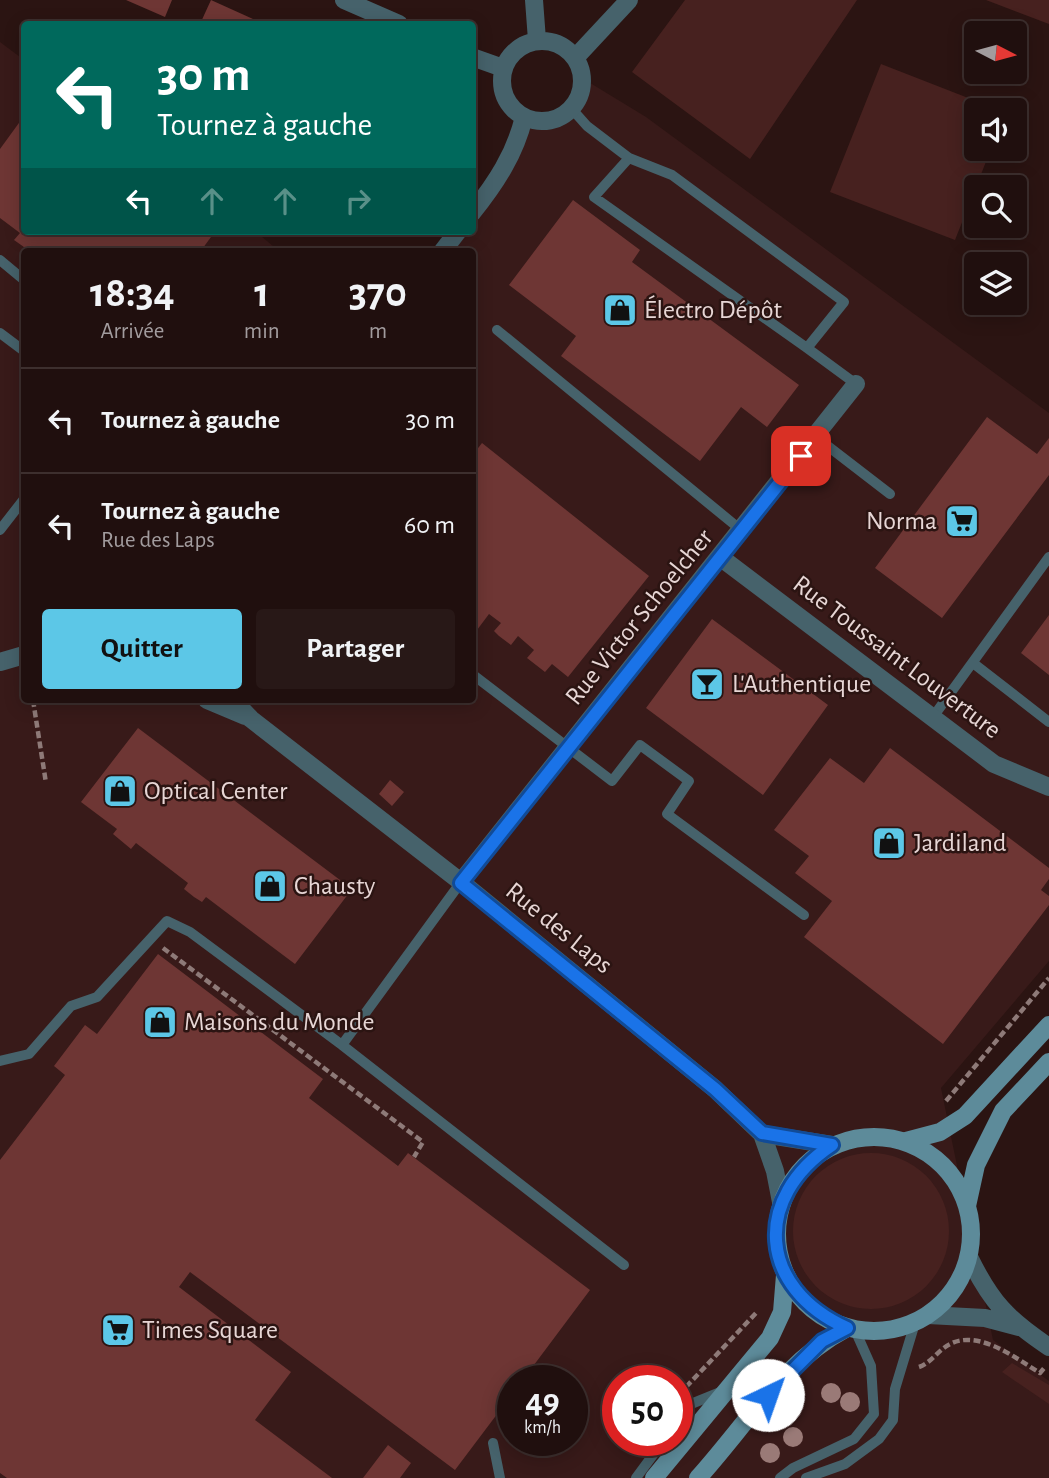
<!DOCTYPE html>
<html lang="fr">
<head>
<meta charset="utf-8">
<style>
  body { margin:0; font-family:"Alegreya Sans",sans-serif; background:#281817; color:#f1f3f6; height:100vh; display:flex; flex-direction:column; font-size:26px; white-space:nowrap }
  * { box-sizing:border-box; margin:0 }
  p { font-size:23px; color:#a29c9e }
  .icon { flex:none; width:38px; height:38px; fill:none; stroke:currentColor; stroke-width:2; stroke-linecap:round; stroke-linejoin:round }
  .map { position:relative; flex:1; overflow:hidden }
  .panel { position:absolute; left:21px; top:248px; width:455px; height:455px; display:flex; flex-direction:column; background:#200f0e; border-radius:7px; box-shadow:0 4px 18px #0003,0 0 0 2px #3d2f2e }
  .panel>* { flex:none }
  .top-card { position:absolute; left:21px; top:21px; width:455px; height:214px; border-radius:7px; box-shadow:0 4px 18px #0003,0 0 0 2px #3d2f2e; background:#00695c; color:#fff; overflow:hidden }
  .needle { width:46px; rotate:96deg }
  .tools { position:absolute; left:964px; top:21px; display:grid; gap:14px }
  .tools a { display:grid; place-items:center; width:63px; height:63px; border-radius:7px; background:#200f0e; box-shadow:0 4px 18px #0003,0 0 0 2px #3d2f2e; font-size:35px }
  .speed { position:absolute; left:497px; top:1365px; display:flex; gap:14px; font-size:35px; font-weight:700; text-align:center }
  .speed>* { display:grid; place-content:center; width:91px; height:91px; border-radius:50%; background:#200f0e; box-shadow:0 4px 18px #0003,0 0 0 2px #3d2f2e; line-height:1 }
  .speed small { font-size:18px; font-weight:400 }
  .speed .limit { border:10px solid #d22; background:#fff; color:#111 }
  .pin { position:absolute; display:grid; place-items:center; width:60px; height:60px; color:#fff; margin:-30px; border-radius:14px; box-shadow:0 4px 10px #0006 }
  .me { position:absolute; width:77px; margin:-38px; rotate:42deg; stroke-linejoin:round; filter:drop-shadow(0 0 5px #0008) }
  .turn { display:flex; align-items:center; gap:24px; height:147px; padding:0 21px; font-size:32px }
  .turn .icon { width:91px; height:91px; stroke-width:2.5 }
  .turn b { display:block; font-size:49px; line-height:60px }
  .lanes { display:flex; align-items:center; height:66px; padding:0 21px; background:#0003; justify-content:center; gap:35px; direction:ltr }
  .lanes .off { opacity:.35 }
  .eta { display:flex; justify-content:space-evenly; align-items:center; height:119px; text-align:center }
  .eta b { font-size:42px; font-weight:700; line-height:49px }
  .button { display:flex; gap:14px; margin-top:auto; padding:14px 21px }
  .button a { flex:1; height:80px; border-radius:7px; background:#5cc7e7; color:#111; font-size:28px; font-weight:700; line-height:80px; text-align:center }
  .button a+a { background:#281817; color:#f1f3f6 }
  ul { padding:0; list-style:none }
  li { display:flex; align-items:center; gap:21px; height:105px; padding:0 21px; border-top:2px solid #3d2f2e }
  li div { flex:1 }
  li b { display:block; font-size:26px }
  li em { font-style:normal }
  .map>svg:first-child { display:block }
  .built { fill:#381a19; fill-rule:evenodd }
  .green { fill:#47211f }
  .building { fill:#6e3634 }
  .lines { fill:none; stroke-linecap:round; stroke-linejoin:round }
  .path { stroke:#8e7a78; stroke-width:4.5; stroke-dasharray:7 3.5; stroke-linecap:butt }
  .service { stroke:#46626b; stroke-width:10 }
  .minor { stroke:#46626b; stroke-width:18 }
  .secondary { stroke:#5d8b9a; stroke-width:18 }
  .tree { fill:#9a7a77 }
  .route-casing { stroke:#114b97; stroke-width:18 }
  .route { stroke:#1a73e8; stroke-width:12 }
  .labels { text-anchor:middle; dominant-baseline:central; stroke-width:5; stroke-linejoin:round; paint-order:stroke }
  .poi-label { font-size:26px; fill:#e7d6d5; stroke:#2b1412; text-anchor:start }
  .street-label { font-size:26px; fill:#e7d6d5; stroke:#2b1412 }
</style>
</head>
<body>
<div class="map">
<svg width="1049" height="1478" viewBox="0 0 1049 1478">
  <rect width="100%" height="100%" fill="#2b1412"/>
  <path class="built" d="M0,42L24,60V231H255L280,252H24V700H472V252H441L458,231H472L473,212L524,117L545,121L564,114L578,98L582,78L646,117L1049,413V961L941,1088L993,1340L1049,1381V1478H0ZM513,1381H572V1440H513ZM618,1381H677V1440H618Z"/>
  <path class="green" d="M685,0H857L750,159L632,72Z
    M986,0H1049V24Z
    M881,64L999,110H976V149H991L955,240L830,192Z
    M793 1231a78 78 0 1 1 156 0a78 78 0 1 1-156 0Z
    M1012,1363L1049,1385V1404L1002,1372Z"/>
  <path class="building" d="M126,0H172L165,17Z
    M211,0L253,19L251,24H200Z
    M24,116V231H203L211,237L200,252H45L38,246L31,252L14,240L20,233L0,218V149Z
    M573,200L640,250L632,262L799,385L767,427L741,407L700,461L561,356L576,336L509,285Z
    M987,417L1037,454L1049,438V475L942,618L875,568Z
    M482,443L649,576L568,677L552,664L545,672L527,658L534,650L518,636L511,645L499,636L494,631L501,623L489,614L477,630L472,626V456Z
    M1049,615V675L1021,653Z
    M712,619L828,705L763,795L646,708Z
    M138,728L352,889L295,964L206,897L202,902L194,897L184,889L188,883L136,843L131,849L113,834L117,829L81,802Z
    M890,748L1049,868V879L1041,890L1049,896V905L943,1044L804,937L832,901L795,873L809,856L774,830L830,758L864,783Z
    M390,780L404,792L392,806L379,794Z
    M158,954L323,1079L309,1098L398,1166L408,1153L590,1290L522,1381H513V1393L455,1470L190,1272L179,1287L291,1372L255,1420L332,1478H7L0,1473V1160L65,1075L54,1066L85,1025L97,1034Z
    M388,1445L411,1463L400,1478H363Z"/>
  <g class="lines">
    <path class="path" d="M33,700L46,783
      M163,948L423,1142L414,1157
      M946,1101L1049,978
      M919,1367C931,1363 938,1350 950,1344C979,1329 1017,1359 1040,1373L1045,1367
      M686,1387L757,1312"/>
    <path class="service" d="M571,108L587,126L629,158L672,175L844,302L807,348L856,384
      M629,158L594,197L807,348
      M0,260L24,280
      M497,330L741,530
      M0,333L24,351
      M816,437L890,494
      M0,530L24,499
      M973,663L1049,722
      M472,674L612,781L640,745L689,781L667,814L804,915
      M933,717L1049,557
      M461,882L342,1045L624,1265
      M0,1061L29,1054L71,1006L97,997L167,921L190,932L342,1045
      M677,1422L691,1404L723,1391
      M493,1443L500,1478
      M636,1478L664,1440
      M780,1478L793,1468L854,1439L874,1414L871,1366L855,1330
      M806,1478L845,1464L879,1439L893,1420L895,1389L915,1323"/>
    <path class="minor" d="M344,0L399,24
      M534,0L537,40
      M502 81a40 40 0 1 1 80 0a40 40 0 1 1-80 0Z
      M472,57L503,68
      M575,58L629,0
      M472,213C496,183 515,154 524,117
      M442,252L458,231
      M720,557L994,764L1049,787
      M0,662L24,655
      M207,700L245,716
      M233,700L251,719L461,882L715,1089L762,1134L775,1171L781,1202
      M461,882L856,384
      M762,1134L832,1145
      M969,1257C991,1302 1007,1319 1049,1347
      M928,1315L985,1318L1019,1327"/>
    <path class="secondary" d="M777 1234a97 97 0 1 1 194 0a97 97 0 1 1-194 0Z
      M906,1141L940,1132L965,1116L1049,1025
      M967,1206L976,1165L1003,1111L1049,1062
      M654,1478L770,1338L782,1312L785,1275
      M698,1478C745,1426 784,1361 847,1328"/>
  </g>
  <g class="tree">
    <circle cx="831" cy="1393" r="10"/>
    <circle cx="850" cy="1402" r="10"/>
    <circle cx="793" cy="1437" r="10"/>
    <circle cx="770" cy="1453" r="10"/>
  </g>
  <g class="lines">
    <g class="route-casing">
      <path id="route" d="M768,1395L822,1341L847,1328C758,1288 752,1198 832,1145L762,1133L715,1089L461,883L801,456"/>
    </g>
    <use href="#route" class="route"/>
  </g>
  <defs>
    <g id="shop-square" transform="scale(1.75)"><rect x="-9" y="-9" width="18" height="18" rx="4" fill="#5cc7e7" stroke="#2b1412"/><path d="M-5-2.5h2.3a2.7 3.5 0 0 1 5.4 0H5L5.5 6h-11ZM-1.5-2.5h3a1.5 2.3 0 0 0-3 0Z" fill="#111"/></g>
    <g id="supermarket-square" transform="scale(1.75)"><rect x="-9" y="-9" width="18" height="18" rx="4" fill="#5cc7e7" stroke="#2b1412"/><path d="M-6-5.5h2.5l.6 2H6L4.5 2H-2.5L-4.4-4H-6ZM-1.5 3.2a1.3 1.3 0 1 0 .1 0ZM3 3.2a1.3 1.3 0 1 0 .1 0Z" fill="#111"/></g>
    <g id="bar-square" transform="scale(1.75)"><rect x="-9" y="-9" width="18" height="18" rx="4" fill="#5cc7e7" stroke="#2b1412"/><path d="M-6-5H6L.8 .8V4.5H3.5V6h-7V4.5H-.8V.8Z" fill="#111"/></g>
  </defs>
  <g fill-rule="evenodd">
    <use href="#shop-square" x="620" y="310"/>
    <use href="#supermarket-square" x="962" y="521"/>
    <use href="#bar-square" x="707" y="684"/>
    <use href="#shop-square" x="120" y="791"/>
    <use href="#shop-square" x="889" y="843"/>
    <use href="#shop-square" x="270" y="886"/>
    <use href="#shop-square" x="160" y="1022"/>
    <use href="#supermarket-square" x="118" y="1330"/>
  </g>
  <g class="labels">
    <g class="poi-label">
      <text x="644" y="310">Électro Dépôt</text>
      <text x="937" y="521" text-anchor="end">Norma</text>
      <text x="732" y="684">L'Authentique</text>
      <text x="144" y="791">Optical Center</text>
      <text x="914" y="843">Jardiland</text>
      <text x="294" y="886">Chausty</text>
      <text x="184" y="1022">Maisons du Monde</text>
      <text x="142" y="1330">Times Square</text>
    </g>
    <g class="street-label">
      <text transform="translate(639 617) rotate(-51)">Rue Victor Schoelcher</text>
      <text transform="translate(897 657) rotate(37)">Rue Toussaint Louverture</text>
      <text transform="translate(559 928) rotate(39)">Rue des Laps</text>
    </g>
  </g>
</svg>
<div class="tools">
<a><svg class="needle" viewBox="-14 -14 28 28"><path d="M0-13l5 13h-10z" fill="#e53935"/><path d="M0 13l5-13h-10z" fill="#a29c9e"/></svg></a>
<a><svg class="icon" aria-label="sound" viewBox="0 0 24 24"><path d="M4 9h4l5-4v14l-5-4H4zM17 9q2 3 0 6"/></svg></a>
<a><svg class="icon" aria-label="search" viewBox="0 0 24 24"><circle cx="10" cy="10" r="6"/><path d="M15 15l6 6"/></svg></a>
<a><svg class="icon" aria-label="layers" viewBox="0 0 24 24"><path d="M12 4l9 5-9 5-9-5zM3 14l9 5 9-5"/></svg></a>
</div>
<div class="speed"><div>49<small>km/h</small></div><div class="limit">50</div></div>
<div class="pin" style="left:801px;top:456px;background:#d93025"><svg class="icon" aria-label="arrive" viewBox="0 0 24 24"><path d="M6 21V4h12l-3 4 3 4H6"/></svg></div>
<svg class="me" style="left:768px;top:1395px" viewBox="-20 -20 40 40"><circle r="19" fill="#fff"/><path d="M0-13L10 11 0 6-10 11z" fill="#1a73e8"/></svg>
<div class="top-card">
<div class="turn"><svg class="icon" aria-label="left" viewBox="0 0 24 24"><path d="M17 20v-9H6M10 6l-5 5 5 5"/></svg><div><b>30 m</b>Tournez à gauche</div></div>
<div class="lanes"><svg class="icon" aria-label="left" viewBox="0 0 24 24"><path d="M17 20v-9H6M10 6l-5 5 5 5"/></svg><svg class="icon off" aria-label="ahead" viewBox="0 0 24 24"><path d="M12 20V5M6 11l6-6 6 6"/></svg><svg class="icon off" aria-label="ahead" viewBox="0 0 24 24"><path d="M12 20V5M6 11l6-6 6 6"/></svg><svg class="icon off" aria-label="right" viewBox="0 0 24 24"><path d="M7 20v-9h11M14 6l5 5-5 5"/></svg></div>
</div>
<section class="panel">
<div class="eta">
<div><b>18:34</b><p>Arrivée</p></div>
<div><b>1</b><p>min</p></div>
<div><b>370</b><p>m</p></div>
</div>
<ul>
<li><svg class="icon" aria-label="left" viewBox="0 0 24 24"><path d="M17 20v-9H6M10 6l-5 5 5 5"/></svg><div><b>Tournez à gauche</b></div><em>30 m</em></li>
<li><svg class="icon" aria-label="left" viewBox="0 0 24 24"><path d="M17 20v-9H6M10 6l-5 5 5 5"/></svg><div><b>Tournez à gauche</b><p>Rue des Laps</p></div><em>60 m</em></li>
</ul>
<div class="button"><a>Quitter</a><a>Partager</a></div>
</section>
</div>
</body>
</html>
